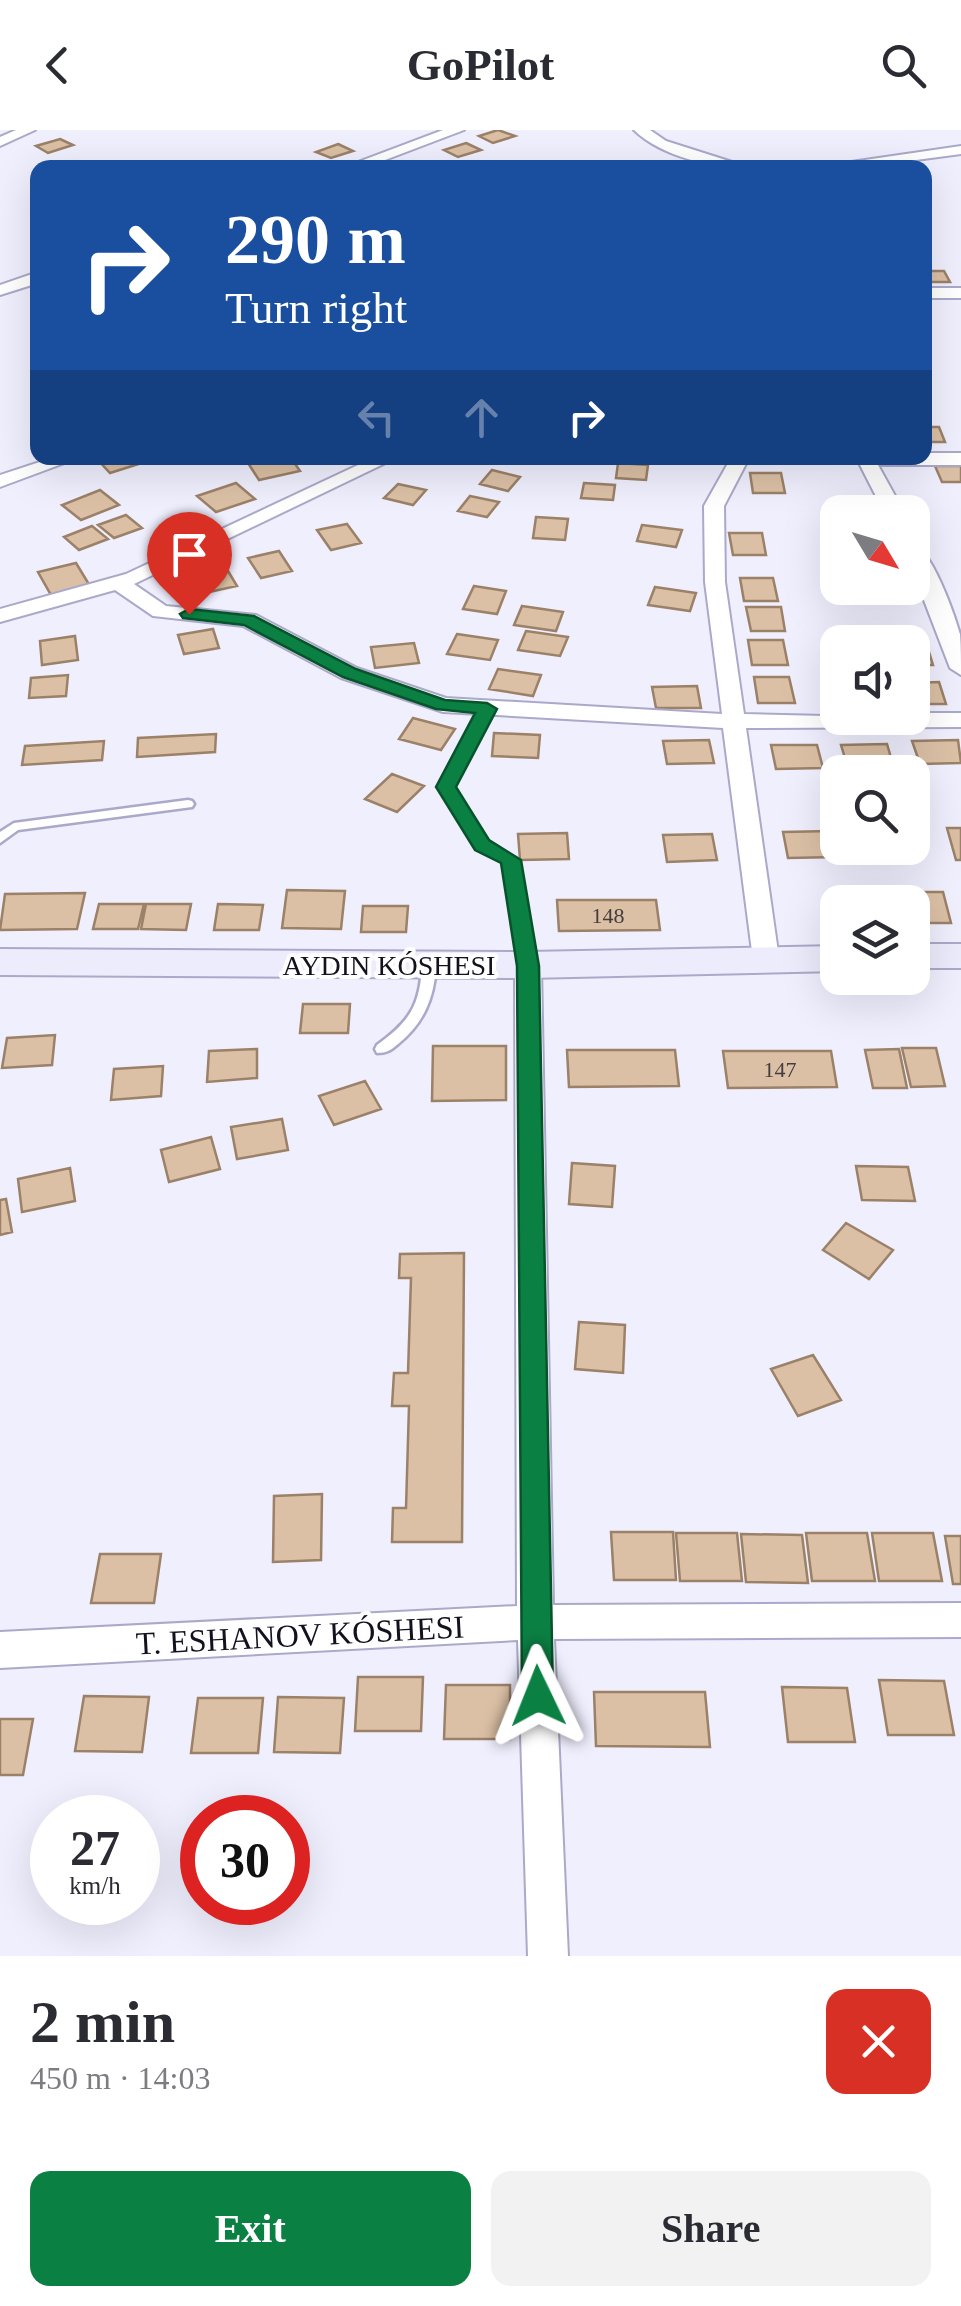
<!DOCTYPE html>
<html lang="en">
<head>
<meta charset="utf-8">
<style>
  body { margin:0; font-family:Georgia,serif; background:#f2f2f3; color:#2b2b33; height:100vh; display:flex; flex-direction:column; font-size:38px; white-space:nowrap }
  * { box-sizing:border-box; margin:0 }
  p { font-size:32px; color:#7c7c81 }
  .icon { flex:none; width:55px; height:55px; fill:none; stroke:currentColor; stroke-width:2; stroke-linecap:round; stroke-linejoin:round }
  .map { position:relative; height:1826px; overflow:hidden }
  .drawer { display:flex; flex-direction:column; background:#fff; flex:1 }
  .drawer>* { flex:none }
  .top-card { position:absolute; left:30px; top:30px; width:902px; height:305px; border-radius:20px; box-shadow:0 10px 40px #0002; background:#1a4fa0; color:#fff; overflow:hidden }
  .needle { width:65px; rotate:128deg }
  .buttons { position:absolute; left:820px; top:365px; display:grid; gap:20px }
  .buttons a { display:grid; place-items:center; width:110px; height:110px; border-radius:20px; background:#fff; box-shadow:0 10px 40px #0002; font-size:50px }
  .speed { position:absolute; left:30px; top:1665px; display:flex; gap:20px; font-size:50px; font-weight:700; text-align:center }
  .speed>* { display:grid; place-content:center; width:130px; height:130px; border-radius:50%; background:#fff; box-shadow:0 10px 40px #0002; line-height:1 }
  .speed small { font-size:25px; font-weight:400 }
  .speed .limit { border:15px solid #d22; background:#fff; color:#111 }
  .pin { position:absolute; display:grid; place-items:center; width:85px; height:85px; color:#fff; margin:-102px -42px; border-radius:50% 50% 50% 0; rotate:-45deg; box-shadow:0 0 10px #0007 }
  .pin .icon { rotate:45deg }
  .me { position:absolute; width:110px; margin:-55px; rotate:358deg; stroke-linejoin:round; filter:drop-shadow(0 0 8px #0008) }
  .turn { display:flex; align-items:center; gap:35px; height:210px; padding:0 30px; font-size:45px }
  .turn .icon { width:130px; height:130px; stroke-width:2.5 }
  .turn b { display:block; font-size:70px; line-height:85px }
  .lanes { display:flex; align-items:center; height:95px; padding:0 30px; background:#0003; justify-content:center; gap:50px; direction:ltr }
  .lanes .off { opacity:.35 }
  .round { display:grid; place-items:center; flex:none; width:105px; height:105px; border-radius:20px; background:#f2f2f3 }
  .overview { display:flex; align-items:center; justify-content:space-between; height:170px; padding:0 30px }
  h1 { font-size:60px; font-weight:700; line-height:75px }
  .cta { display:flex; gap:20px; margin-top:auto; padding:20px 30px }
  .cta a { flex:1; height:115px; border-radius:20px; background:#0b8043; color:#fff; font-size:40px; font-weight:700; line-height:115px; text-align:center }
  .cta a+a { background:#f2f2f3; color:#2b2b33 }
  header { display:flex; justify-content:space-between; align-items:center; height:130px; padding:0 30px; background:#fff; font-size:45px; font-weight:700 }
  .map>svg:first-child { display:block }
  .building { fill:#dbc0a5; stroke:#9b8168; stroke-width:2.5 }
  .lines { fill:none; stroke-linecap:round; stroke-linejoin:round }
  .lane-casing { stroke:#aba9ca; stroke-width:5 }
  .street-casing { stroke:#aba9ca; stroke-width:4 }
  .secondary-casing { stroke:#aba9ca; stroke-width:4 }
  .lane { fill:#fff; fill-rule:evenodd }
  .street { fill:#fff; fill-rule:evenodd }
  .secondary { fill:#edecfc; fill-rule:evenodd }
  .route { fill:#0b8043; stroke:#07532c; stroke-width:2.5 }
  .labels { text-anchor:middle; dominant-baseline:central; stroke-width:8; stroke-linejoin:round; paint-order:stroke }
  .number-label { font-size:22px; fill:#443d3f }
  .street-label { font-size:28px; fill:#12111d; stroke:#fefefe }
  .near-street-label { font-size:32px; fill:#12111d; stroke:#fefefe }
</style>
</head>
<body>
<header><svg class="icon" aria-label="back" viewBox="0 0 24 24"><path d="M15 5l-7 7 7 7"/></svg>GoPilot<svg class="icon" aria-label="search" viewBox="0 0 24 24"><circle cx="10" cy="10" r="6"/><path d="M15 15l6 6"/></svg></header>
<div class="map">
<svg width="961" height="1826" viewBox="0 0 961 1826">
  <rect width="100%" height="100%" fill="#f0effe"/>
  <path class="building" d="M498,0L515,6L493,13L479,6Z
    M60,9L73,15L48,23L36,16Z
    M466,13L481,20L458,27L444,20Z
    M338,14L353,21L331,28L316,22Z
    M925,141H944L950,152H925Z
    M925,297H939L945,312H925Z
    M104,328H140L145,332L110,343L97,329Z
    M273,328H291L300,341L259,350L248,333Z
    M618,333L648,335L646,350L616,348Z
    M935,336H961V352H942Z
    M492,340L520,347L508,361L480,354Z
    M750,343H781L785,363H753Z
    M236,353L255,369L216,382L197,366Z
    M584,353L615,355L613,370L581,368Z
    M398,354L426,360L413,375L384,368Z
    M100,360L119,375L81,390L62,375Z
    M470,366L499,372L487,387L458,381Z
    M126,385L142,398L114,408L98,395Z
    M536,387L568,389L565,410L533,408Z
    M347,394L361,413L331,420L317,400Z
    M642,395L682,400L676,417L637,411Z
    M92,396L108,409L79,420L64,407Z
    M729,403H762L766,425H733Z
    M279,421L292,441L261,448L248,428Z
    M76,433L90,456L51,465L38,442Z
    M225,436L237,456L191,466L180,446Z
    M740,448H773L778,471H744Z
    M474,456L506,461L497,484L463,479Z
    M655,457L696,463L690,481L648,475Z
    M860,458H901L906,471L864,472Z
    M522,476L563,482L556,501L514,495Z
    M746,477H781L785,501H751Z
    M213,499L219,518L184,524L178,505Z
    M526,501L568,507L560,526L518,520Z
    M457,504L498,510L490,530L447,524Z
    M75,506L78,530L42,535L40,511Z
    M891,509H925L933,535H912V512Z
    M748,510H783L788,535H752Z
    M414,513L419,533L375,538L371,517Z
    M498,539L541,545L533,566L489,559Z
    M68,545L66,566L29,568L31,548Z
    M754,547H789L795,573H758Z
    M939,552L946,574H912V553Z
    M697,556L701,578H656L652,557Z
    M413,588L455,599L441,620L399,609Z
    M494,603L540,605L538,628L492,626Z
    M216,604L215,622L137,627L138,608Z
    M709,610L714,633L667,634L663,611Z
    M958,610L961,633L920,634L912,611Z
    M104,611L102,630L22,635L25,616Z
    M887,614L894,638H848L841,615Z
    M771,615H817L823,638L776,639Z
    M392,644L424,656L397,682L365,669Z
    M947,698H961V730H956Z
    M831,701L838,727L788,728L783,702Z
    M567,703L569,729L520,730L518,704Z
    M712,704L717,730L667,732L663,705Z
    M287,760L345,761L341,799L282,798Z
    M844,762H943L951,793H912V772H846Z
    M85,763L77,799L0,800L5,764Z
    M557,770H656L660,800L559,801Z
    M99,774H144L138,799H93Z
    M146,774H191L186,800L141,799Z
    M218,774L263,775L259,800H214Z
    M363,776H408L406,802H361Z
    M303,874H350L348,903H300Z
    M55,905L52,935L2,938L7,908Z
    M433,916H506V970L432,971Z
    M902,918H936L945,956L911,957Z
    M257,919V948L207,952L209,921Z
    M899,919L907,958H873L865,920Z
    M567,920H675L679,956L569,957Z
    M723,921H831L837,957L728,958Z
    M163,936L161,966L111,970L114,939Z
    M365,951L381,979L334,995L319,966Z
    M282,989L288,1020L237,1029L231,997Z
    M211,1007L220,1039L169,1052L161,1020Z
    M572,1033L615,1036L612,1077L569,1074Z
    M856,1036L908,1037L915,1071L862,1070Z
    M70,1038L75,1071L22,1082L18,1049Z
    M6,1069L12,1102L0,1105V1070Z
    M846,1093L893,1120L869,1149L823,1120Z
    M464,1123L462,1412H392L393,1378H406L409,1276H392L394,1243H408L411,1148H399L400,1124Z
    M579,1192L625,1195L623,1243L575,1239Z
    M813,1225L841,1270L798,1286L771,1239Z
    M322,1364L321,1430L273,1432L274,1366Z
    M611,1402H673L676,1450H614Z
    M676,1403H737L742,1451H680Z
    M806,1403H867L875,1451H812Z
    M872,1403H933L942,1451H879Z
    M741,1404L802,1405L808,1453L746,1452Z
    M945,1406H961V1454H953Z
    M100,1424H161L154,1473H91Z
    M358,1547H423L421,1601H355Z
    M879,1550L944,1551L954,1605H888Z
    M446,1555H510V1609H444Z
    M782,1557L847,1558L855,1612H788Z
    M594,1562H705L710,1617L596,1616Z
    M84,1566L149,1567L142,1622L75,1621Z
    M278,1567L344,1568L340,1623L274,1622Z
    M198,1568H263L258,1623H191Z
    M0,1589H33L23,1645H0Z"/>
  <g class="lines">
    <g class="lane-casing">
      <path id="lane" d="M487,576L493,579L452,657L486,712L516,730L535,835L528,840L521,835L504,732L478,718L440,657L481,579Z
        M188,670L192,671L194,674L192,677L18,700L0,713V702L14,693Z
        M429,831L436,836C434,868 424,893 398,914C391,920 387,923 377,923L375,919L377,915C409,892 420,876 422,836Z"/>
    </g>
    <g class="street-casing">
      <path id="street" d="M16,0H35L0,16V7Z
        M443,0H464L364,38H342Z
        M634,0H650L666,11L751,38C713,38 662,27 634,0Z
        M961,16V24L856,38H810Z
        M38,142V153L0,165V155Z
        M925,158H961V168H925Z
        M925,323H961V335H878L904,382H884L857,329L925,328Z
        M52,328H78L0,357V345Z
        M373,328H396L134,454L166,476L256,485L357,538L446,568L722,584L705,452L704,376L731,328H749L724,376L725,452L744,584L912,588V583H961V597L746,598L779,829L775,835H757L753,829L723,598L443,582L341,548L243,496L153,486L115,460L0,492V479L126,444Z
        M912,413C932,420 954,483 960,504C961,517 961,532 961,545L950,538L912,439Z
        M528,826L537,828L541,835L553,1475L961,1473V1507L554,1509L568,1826H528L518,1510L0,1538V1502L517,1476L515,835L519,828Z"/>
    </g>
    <g class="secondary-casing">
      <path id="secondary" d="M912,814H961V838H912Z
        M838,816V841L528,848L0,845V819L528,822Z"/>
    </g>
    <use href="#lane" class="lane"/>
    <use href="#street" class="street"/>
    <use href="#secondary" class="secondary"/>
  </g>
  <path class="route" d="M189,479L254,486L356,539L445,570L487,573L497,579L456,657L489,710L521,730L539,836L553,1566L548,1577L538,1581L527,1577L522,1566L517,836L501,733L475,720L436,657L475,583L436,579L343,547L244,495L183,488L180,484Z"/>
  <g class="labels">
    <g class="number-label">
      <text x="608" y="785">148</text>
      <text x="780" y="939">147</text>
    </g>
    <g class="street-label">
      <text x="389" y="835">AYDIN KÓSHESI</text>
    </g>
    <g class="near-street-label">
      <text transform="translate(300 1505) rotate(-3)">T. ESHANOV KÓSHESI</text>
    </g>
  </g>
</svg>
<div class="buttons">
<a><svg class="needle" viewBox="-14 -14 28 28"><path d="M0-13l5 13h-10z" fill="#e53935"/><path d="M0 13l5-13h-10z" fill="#7c7c81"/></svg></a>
<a><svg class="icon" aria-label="sound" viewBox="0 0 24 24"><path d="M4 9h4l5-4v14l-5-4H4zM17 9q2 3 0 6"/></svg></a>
<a><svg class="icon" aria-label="search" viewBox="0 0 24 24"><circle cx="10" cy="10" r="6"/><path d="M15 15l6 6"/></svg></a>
<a><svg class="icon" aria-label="layers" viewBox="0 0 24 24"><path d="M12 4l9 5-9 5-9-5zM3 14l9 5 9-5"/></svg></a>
</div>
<div class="speed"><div>27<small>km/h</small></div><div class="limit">30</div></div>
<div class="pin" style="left:189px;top:484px;background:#d93025"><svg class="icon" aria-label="arrive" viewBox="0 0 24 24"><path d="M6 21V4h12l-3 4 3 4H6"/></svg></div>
<svg class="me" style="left:538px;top:1566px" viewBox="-20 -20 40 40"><path d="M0-17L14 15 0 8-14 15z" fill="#0b8043" stroke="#fff" stroke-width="4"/></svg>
<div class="top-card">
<div class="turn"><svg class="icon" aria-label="right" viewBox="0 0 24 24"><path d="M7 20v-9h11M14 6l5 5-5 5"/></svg><div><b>290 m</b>Turn right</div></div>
<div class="lanes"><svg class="icon off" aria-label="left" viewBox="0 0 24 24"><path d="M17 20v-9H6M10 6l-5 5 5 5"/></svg><svg class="icon off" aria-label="ahead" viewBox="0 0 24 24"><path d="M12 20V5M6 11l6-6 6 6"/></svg><svg class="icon" aria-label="right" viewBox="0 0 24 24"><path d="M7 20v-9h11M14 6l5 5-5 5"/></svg></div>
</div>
</div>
<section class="drawer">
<div class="overview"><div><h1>2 min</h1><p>450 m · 14:03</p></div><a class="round" style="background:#d93025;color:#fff"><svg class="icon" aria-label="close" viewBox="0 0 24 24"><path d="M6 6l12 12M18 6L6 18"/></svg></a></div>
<div class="cta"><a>Exit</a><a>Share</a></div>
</section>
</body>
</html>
